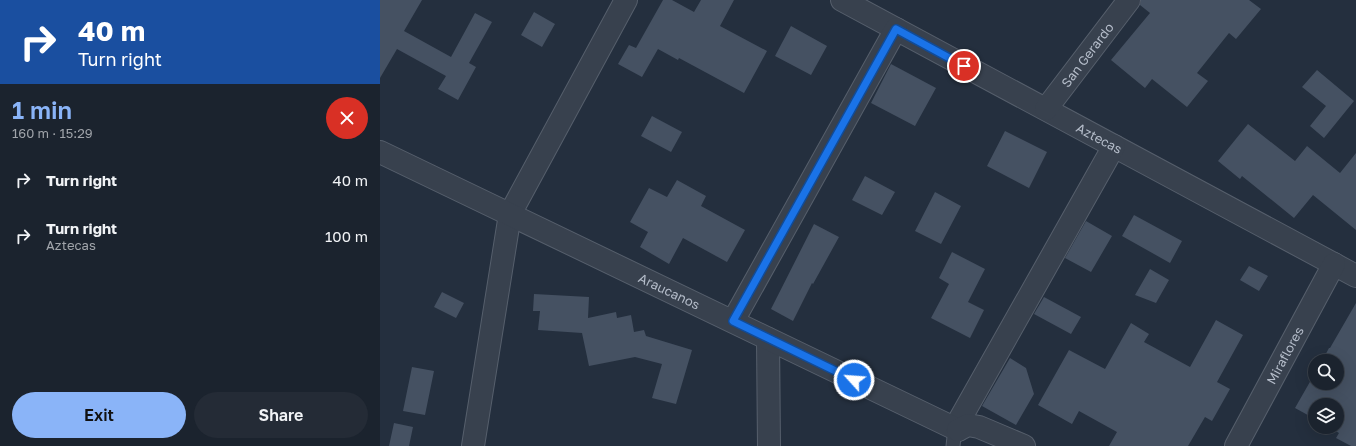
<!DOCTYPE html>
<html lang="en">
<head>
<meta charset="utf-8">
<style>
  body { margin:0; font-family:"Golos Text",sans-serif; background:#242b36; color:#f1f3f6; height:100vh; display:flex; flex-direction:column; font-size:15px; white-space:nowrap }
  * { box-sizing:border-box; margin:0 }
  p { font-size:13px; color:#a0a4aa }
  .icon { flex:none; width:22px; height:22px; fill:none; stroke:currentColor; stroke-width:2; stroke-linecap:round; stroke-linejoin:round }
  .map { position:relative; flex:1; overflow:hidden }
  .panel { display:flex; flex-direction:column; background:#1b232e; width:380px }
  .panel>* { flex:none }
  .hud { background:#1a4fa0; color:#fff; overflow:hidden }
  .buttons { position:absolute; left:928px; top:354px; display:grid; gap:8px }
  .buttons a { display:grid; place-items:center; width:36px; height:36px; border-radius:50%; background:#1b232e; box-shadow:0 4px 16px #0002,0 0 0 1px #39404a; font-size:20px }
  .pin { position:absolute; display:grid; place-items:center; width:34px; height:34px; color:#fff; margin:-17px; border:2px solid #fff; border-radius:50%; box-shadow:0 1px 4px #0007 }
  .me { position:absolute; width:44px; margin:-22px; rotate:296deg; stroke-linejoin:round; filter:drop-shadow(0 0 3px #0008) }
  .turn { display:flex; align-items:center; gap:14px; height:84px; padding:0 12px; font-size:18px }
  .turn .icon { width:52px; height:52px; stroke-width:2.5 }
  .turn b { display:block; font-size:28px; line-height:34px }
  .round { display:grid; place-items:center; flex:none; width:42px; height:42px; border-radius:21px; background:#242b36 }
  .overview { display:flex; align-items:center; justify-content:space-between; height:68px; padding:0 12px }
  h1 { font-size:24px; font-weight:600; line-height:30px; color:#8ab4f8 }
  .primary-button { display:flex; gap:8px; margin-top:auto; padding:8px 12px }
  .primary-button a { flex:1; height:46px; border-radius:24px; background:#8ab4f8; color:#111; font-size:16px; font-weight:600; line-height:46px; text-align:center }
  .primary-button a+a { background:#242b36; color:#f1f3f6 }
  ul { padding:0; list-style:none }
  li { display:flex; align-items:center; gap:12px; height:56px; padding:0 12px }
  li div { flex:1 }
  li b { display:block; font-size:15px }
  li em { font-style:normal }
  main { display:flex; flex:1; min-height:0 }
  .map>svg:first-child { display:block }
  .building { fill:#455162 }
  .lines { fill:none; stroke-linecap:round; stroke-linejoin:round }
  .service-casing { stroke:#565f6c; stroke-width:15 }
  .minor-casing { stroke:#565f6c; stroke-width:24 }
  .tertiary-casing { stroke:#565f6c; stroke-width:24 }
  .service { stroke:#38414e; stroke-width:13 }
  .minor { stroke:#38414e; stroke-width:22 }
  .tertiary { stroke:#38414e; stroke-width:22 }
  .route-casing { stroke:#114b97; stroke-width:10 }
  .route { stroke:#1a73e8; stroke-width:7 }
  .labels { text-anchor:middle; dominant-baseline:central; stroke-width:4; stroke-linejoin:round; paint-order:stroke }
  .street-label { font-size:13px; fill:#b4bcc9; stroke:#1d2633 }
</style>
</head>
<body>
<main>
<section class="panel">
<div class="hud">
<div class="turn"><svg class="icon" aria-label="right" viewBox="0 0 24 24"><path d="M7 20v-9h11M14 6l5 5-5 5"/></svg><div><b>40 m</b>Turn right</div></div>
</div>
<div class="overview"><div><h1>1 min</h1><p>160 m · 15:29</p></div><a class="round" style="background:#d93025;color:#fff"><svg class="icon" aria-label="close" viewBox="0 0 24 24"><path d="M6 6l12 12M18 6L6 18"/></svg></a></div>
<ul>
<li><svg class="icon" aria-label="right" viewBox="0 0 24 24"><path d="M7 20v-9h11M14 6l5 5-5 5"/></svg><div><b>Turn right</b></div><em>40 m</em></li>
<li><svg class="icon" aria-label="right" viewBox="0 0 24 24"><path d="M7 20v-9h11M14 6l5 5-5 5"/></svg><div><b>Turn right</b><p>Aztecas</p></div><em>100 m</em></li>
</ul>
<div class="primary-button"><a>Exit</a><a>Share</a></div>
</section>
<div class="map">
<svg width="976" height="446" viewBox="0 0 976 446">
  <rect width="100%" height="100%" fill="#242f3e"/>
  <path class="building" d="M0,0H42L24,31L71,57L95,13L112,22L89,63L96,67L78,100L58,89L66,76L17,49L0,78Z
    M283,0H292L314,12L321,0H354L340,26L387,51L364,93L299,58L298,60L278,49L262,77L238,64L249,45L256,48Z
    M761,0H869L881,9L856,39L849,33L817,73L828,81L807,107L772,79L765,88L731,60L770,13L760,5Z
    M154,12L175,24L162,47L141,35Z
    M411,26L447,46L431,75L395,56Z
    M511,64L556,88L535,126L491,103Z
    M937,70L974,101L944,138L930,126L946,106L922,87Z
    M272,116L302,132L291,152L261,136Z
    M868,124L915,161L927,146L960,173L976,153V230L933,195L914,218L862,176L860,179L838,161Z
    M625,131L667,152L649,188L607,166Z
    M485,176L515,192L502,215L472,200Z
    M297,180L326,196L321,206L365,230L347,262L303,238L289,264L260,247L268,232L250,222L269,188L287,197Z
    M555,192L581,206L561,244L535,231Z
    M754,215L802,241L790,263L742,236Z
    M706,221L732,236L711,272L685,258Z
    M434,224L459,237L433,284L432,283L413,321L391,309Z
    M572,252L605,269L588,302L604,310L590,338L551,318L569,284L559,278Z
    M869,266L888,276L879,291L860,280Z
    M770,269L789,280L776,303L755,295Z
    M62,292L84,303L76,318L54,307Z
    M154,294L209,297L208,318L236,312L237,318L251,315L254,332L264,330L266,336L312,350L296,404L272,398L282,364L255,357L209,366L202,333L158,330L160,311H153Z
    M664,297L701,317L691,334L654,314Z
    M976,303V446H971L956,438L959,433L949,427H957V405H935V419L915,408L935,373V383H957V361H942L949,348H950Z
    M836,320L863,335L837,382L850,389L832,421L825,417L808,446H729L737,432L699,411L692,424L658,405L689,350L725,369L751,323L769,334L764,342L810,367Z
    M630,358L646,368L654,394L636,425L602,406Z
    M32,367L54,371L45,415L23,411Z
    M14,423L33,427L29,446H9Z"/>
  <g class="lines">
    <g class="service-casing">
      <path id="service" d="M573,446L575,428"/>
    </g>
    <g class="minor-casing">
      <g id="minor">
        <path id="s1" d="M462,0L976,276"/>
        <path id="s2" d="M666,109L749,0"/>
        <path d="M353,321L516,29"/>
        <path d="M388,339L389,446"/>
        <path d="M575,428L734,146"/>
        <path d="M93,446L130,214L246,0"/>
        <path id="s3" d="M856,446L954,264"/>
      </g>
    </g>
    <g class="tertiary-casing">
      <g id="tertiary">
        <path id="s4" d="M0,152L578,430"/>
        <path d="M578,430L588,425L599,427L644,446"/>
      </g>
    </g>
    <use href="#service" class="service"/>
    <use href="#minor" class="minor"/>
    <use href="#tertiary" class="tertiary"/>
  </g>
  <g class="lines">
    <g class="route-casing">
      <path id="route" d="M474,380L353,321L516,29L584,66"/>
    </g>
    <use href="#route" class="route"/>
  </g>
  <g class="labels">
    <g class="street-label">
      <text stroke="none"><textPath href="#s2" startOffset="68">San Gerardo</textPath></text>
      <text stroke="none"><textPath href="#s1" startOffset="292">Aztecas</textPath></text>
      <text stroke="none"><textPath href="#s4" startOffset="321">Araucanos</textPath></text>
      <text stroke="none"><textPath href="#s3" startOffset="103">Miraflores</textPath></text>
    </g>
  </g>
</svg>
<div class="buttons">
<a><svg class="icon" aria-label="search" viewBox="0 0 24 24"><circle cx="10" cy="10" r="6"/><path d="M15 15l6 6"/></svg></a>
<a><svg class="icon" aria-label="layers" viewBox="0 0 24 24"><path d="M12 4l9 5-9 5-9-5zM3 14l9 5 9-5"/></svg></a>
</div>
<div class="pin" style="left:584px;top:66px;background:#d93025"><svg class="icon" aria-label="arrive" viewBox="0 0 24 24"><path d="M6 21V4h12l-3 4 3 4H6"/></svg></div>
<svg class="me" style="left:474px;top:380px" viewBox="-20 -20 40 40"><circle r="17" fill="#1a73e8" stroke="#fff" stroke-width="3"/><path d="M0-11L8 9 0 5-8 9z" fill="#fff"/></svg>
</div>
</main>
</body>
</html>
